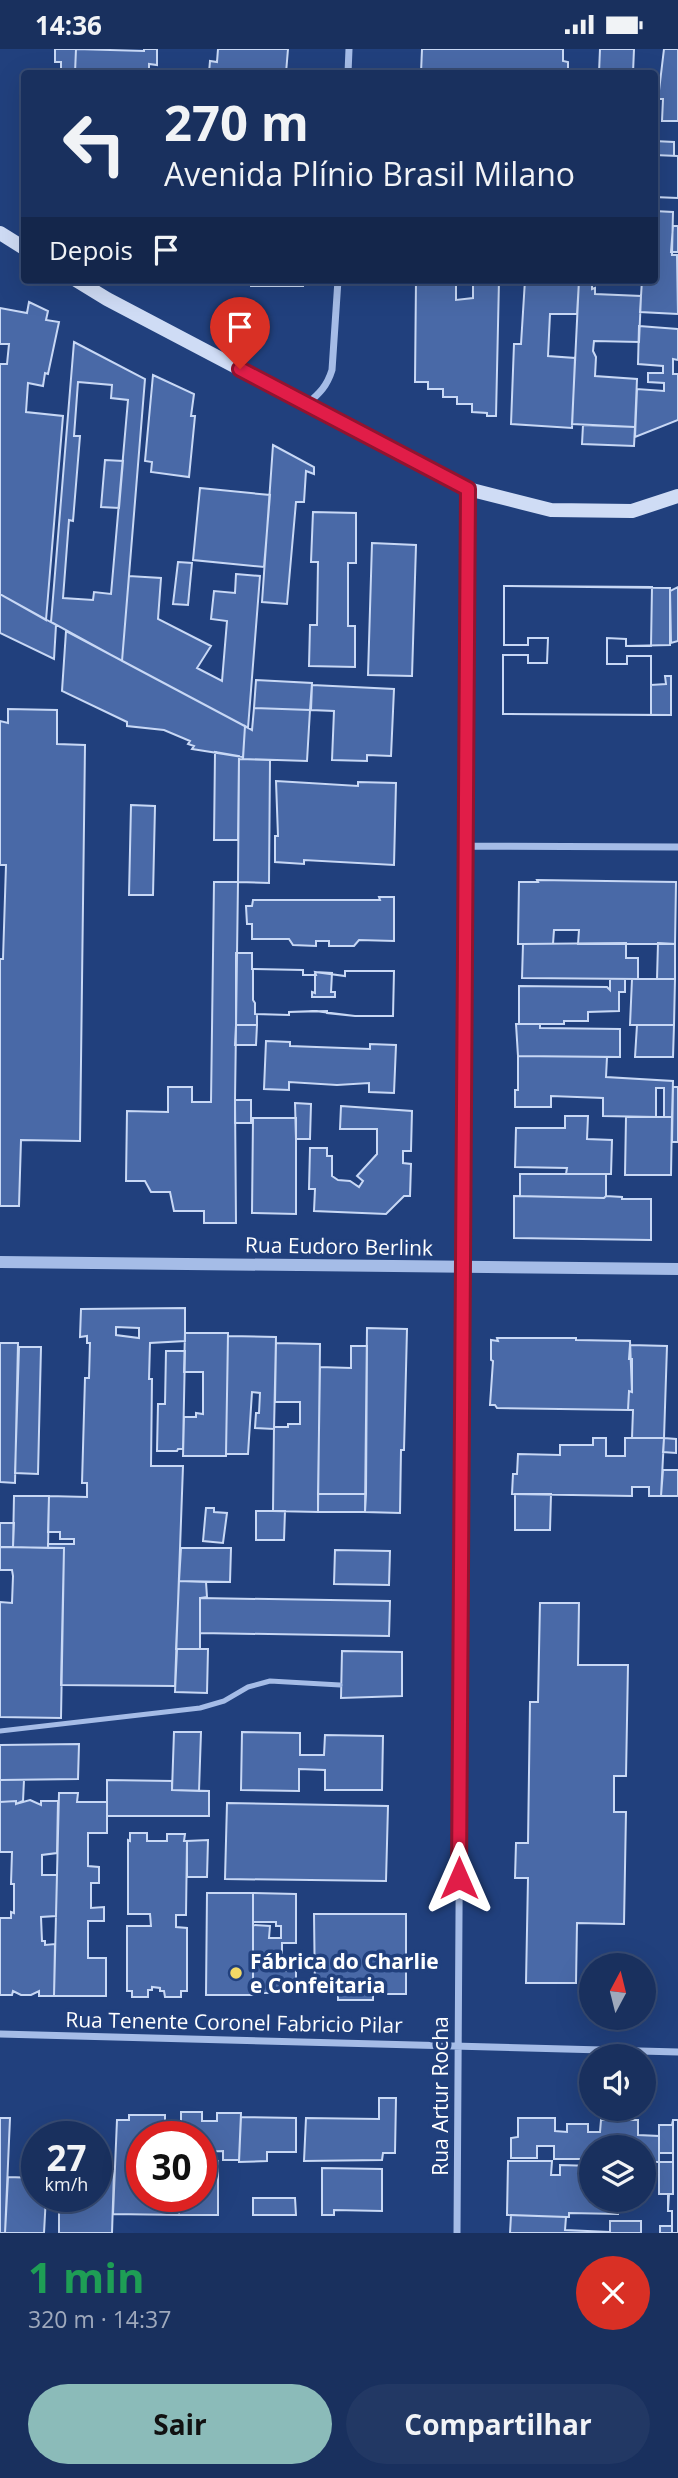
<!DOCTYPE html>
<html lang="pt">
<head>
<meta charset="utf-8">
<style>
  body { margin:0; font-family:"Open Sans",sans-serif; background:#223864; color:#f1f3f6; height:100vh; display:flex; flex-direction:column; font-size:26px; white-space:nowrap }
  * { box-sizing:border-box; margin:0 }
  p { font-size:23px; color:#9fa9bc }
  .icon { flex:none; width:38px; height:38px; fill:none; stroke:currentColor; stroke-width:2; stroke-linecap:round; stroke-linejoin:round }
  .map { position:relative; height:2184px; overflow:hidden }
  .details { display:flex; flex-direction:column; background:#19305e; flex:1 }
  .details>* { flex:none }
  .banner { position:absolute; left:21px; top:21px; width:637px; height:214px; border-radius:7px; box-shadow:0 7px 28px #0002,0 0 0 2px #374b73; background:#19305e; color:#f1f3f6; overflow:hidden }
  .needle { width:46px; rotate:7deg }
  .fabs { position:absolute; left:579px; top:1904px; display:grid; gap:14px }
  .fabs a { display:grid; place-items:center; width:77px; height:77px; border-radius:50%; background:#19305e; box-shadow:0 7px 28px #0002,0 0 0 2px #374b73; font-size:35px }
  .speed { position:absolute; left:21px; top:2072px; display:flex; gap:14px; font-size:35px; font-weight:700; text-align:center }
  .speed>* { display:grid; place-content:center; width:91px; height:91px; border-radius:50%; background:#19305e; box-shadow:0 7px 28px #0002,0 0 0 2px #374b73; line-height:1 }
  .speed small { font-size:18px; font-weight:400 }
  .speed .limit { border:10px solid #d22; background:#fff; color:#111 }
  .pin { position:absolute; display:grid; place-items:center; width:60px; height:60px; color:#fff; margin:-72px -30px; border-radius:50% 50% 50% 0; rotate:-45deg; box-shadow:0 0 7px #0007 }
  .pin .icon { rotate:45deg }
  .me { position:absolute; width:77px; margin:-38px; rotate:0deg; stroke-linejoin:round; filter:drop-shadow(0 0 5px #0008) }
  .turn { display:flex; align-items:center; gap:24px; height:147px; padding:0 28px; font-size:32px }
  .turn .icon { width:91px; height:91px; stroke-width:2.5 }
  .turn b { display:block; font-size:49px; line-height:60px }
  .then { display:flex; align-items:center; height:66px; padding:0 28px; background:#0003; gap:14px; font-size:26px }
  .round { display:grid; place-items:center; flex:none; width:74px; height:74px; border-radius:37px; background:#223864 }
  .overview { display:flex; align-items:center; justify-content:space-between; height:119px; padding:0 28px }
  h1 { font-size:42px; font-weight:700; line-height:52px; color:#1e9e55 }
  .primary-button { display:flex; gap:14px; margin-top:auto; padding:14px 28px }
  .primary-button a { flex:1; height:80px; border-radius:42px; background:#8bbbb9; color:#111; font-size:28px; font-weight:700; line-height:80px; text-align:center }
  .primary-button a+a { background:#223864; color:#f1f3f6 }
  .status { display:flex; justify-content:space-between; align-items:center; height:49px; padding:0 35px; background:#19305e; direction:ltr }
  .status svg { height:19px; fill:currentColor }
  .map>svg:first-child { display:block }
  .building { fill:#4969a7; stroke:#c8d8f5; stroke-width:2; fill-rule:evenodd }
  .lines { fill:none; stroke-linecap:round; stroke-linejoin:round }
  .service { stroke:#a5bce7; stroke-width:5 }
  .minor { stroke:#a5bce7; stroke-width:7 }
  .tertiary { stroke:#a5bce7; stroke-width:12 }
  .secondary { stroke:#cfdcf5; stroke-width:14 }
  .route-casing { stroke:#92132f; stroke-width:18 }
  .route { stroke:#e11d48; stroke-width:12 }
  .poi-dot { fill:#f3d966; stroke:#21407d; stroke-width:2.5 }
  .labels { text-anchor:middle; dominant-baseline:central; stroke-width:7; stroke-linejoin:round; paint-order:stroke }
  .street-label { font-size:21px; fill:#fff; stroke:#21407d }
  .poi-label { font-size:21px; font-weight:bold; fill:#fff; stroke:#21407d; text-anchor:start }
</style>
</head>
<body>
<div class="status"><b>14:36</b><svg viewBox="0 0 49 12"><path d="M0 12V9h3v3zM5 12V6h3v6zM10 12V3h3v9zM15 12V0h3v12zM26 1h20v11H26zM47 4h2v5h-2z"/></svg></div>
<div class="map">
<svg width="678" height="2184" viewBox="0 0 678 2184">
  <rect width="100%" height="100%" fill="#21407d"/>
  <path class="building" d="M55,0H76L75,24H61V13H55Z
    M76,0L144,2V0H157V16L149,15V24H75Z
    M218,0H288L286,24H209L210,12L217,13Z
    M422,0H563V12L568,13V24H421Z
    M600,0H634L633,24H599Z
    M664,0H678V72H662L663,50H658Z
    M654,92L674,93V107H678V149L654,148Z
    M654,106L678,107V149L654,148Z
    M654,162L673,163L672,206H677L678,265L640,263L642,231H654Z
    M673,177H678V203H671Z
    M251,231H303V237H251Z
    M416,231H499L496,367H487V364L472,363V355H457V348H443V340H428V333H415ZM456,232L473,235V249L456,251Z
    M525,231L579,232L577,265H550L548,307L575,309L572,379L511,375L514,295H521Z
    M598,231L592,233V240L595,239V245L641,247L639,293L594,292L593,302L596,308L595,327L637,330L635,378L572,375L579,231Z
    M29,253L48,262L46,271L59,273L48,325L45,324L43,337L28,334L26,363L63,367L46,571L0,545V315H7L9,295H0V259L27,264Z
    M639,277L678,280V311L673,310V325H678V371L635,388L637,340L664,342V334L648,333V324H663V317L638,315Z
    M74,293L145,330L122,612L51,573Z
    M153,326L194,345L191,367H195L189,428L151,423L152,413L145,412Z
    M78,333L112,336L111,349L128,351L111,545L94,543L93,551L63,549L69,471L73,472L80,387H74Z
    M583,376L635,378L634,397L582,395Z
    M273,396L314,418V425L306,422L304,453H296L287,555L262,553Z
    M105,411L123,412L119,459L101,458Z
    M200,439L270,446L264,518L193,511Z
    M313,463L356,464V514H348V577H355V618L309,617L310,576H317L318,513H311Z
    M372,494L416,496L412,627L368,626Z
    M178,513L192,514L188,556L173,555Z
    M236,525L260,527L248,679L122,612L129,527L161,529L158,570L211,597L197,619L222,632L227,572L211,570L214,542L235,544Z
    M504,537L652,538L651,597H626V590L607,589V615H627V607H651V666L503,665V606H528V614H547L548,589H528V596H504Z
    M504,537L670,539V596L626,597V590L607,589V615H627V607H651V636L666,635L665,627H671V666L503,665V606H528V614H547L548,589H528V596H504Z
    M678,538V592L671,594L670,542Z
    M0,545L56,576L54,610L0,584Z
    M66,582L245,677L243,708L192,700L194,697L188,695L190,692L164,681L127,677V673L62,642Z
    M256,631L312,634L310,661L254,659Z
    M312,636L394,640L391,707L367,706V712L332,711L334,662L311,661Z
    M254,659L310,661L307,712L243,710L245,677L252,681Z
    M8,660L57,661V695L85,696L80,1092L21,1091L19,1157H0V910H3L6,816H0V672L8,674Z
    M215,703L239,707L238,791H214Z
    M239,710L270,711L269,834L238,833Z
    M276,732L358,737V733L396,734L394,816L304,811V815L275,813V787H278Z
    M131,756L155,757L153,846H129Z
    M537,831L676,833L675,895H578L579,881H554L553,895H518L519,833H538Z
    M214,833H238L235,1051L236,1174H204V1162H174L170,1143H151L145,1132H126L127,1062L168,1063V1038H192V1053H211Z
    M379,848H394V892L359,891L354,897H329V892H316V897L293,896L289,890H252V875H247L246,857H252L253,851H380Z
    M626,894V909H638V930L522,929L523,895Z
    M658,894L675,895V930H657Z
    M236,904H252V920L303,921V926H316L315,923L345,927V922H394L393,967H355L327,964V962L289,963V966L257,965V976H236Z
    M253,920L303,921V926H316L315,923L345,927V922H394L393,967H355L315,962L289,963V966L255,965V954L253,951Z
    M315,923L332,924L331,943H335V948H312V943L315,944Z
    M610,930H625V943H619V962L588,963V972H564V975H519V937L607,938L610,941Z
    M632,930H675L674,976H630Z
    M516,975H540V979L620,980V1008L518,1007Z
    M236,976H257L256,996H235Z
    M637,976H674L673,1008H635Z
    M266,992L290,993V997L370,1000V995L396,996L394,1044L369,1043V1034L337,1036L289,1033V1041L264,1040Z
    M518,1007L607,1008L606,1028L673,1032L672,1068H664V1039H656V1068L603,1067V1049L551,1047V1058H515V1041H518Z
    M673,1038H678V1093H672Z
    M235,1051H251V1074H235Z
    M295,1054L311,1055L310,1090H296Z
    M341,1057L412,1062L411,1102H403V1114L411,1115L410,1147H404L386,1165L314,1162L315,1140H309L310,1099H327V1107H332V1127L338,1131L350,1132L359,1138L363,1132L357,1127L377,1105V1080H340Z
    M565,1067H588L587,1090L612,1091L611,1125H566L567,1119L515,1118L516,1079H565Z
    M626,1068H672L671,1126H625Z
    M253,1069H296V1165L252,1164Z
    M520,1125H606V1147L604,1149L520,1147Z
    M514,1147L604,1149L606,1147L622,1148V1150H651V1191L514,1189Z
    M185,1259V1292L150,1294L149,1330H152L151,1417H183L175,1637L61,1636L64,1499H48V1495H74V1490H60V1483H48L49,1447L87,1448V1434H82L85,1329H89L90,1294H87V1287L80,1288L81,1260ZM116,1278L139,1279V1289L116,1286Z
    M367,1279L407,1280L404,1401H401L400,1464L365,1463Z
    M185,1284H228L226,1407H183L184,1368H196V1364L203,1365V1323H184Z
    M228,1287L276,1288L274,1380L255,1379L256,1364H259L260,1344L252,1343L248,1405H226Z
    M497,1289H576V1291L630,1292L632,1343L629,1342L628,1361L497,1359L495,1356H490L493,1312L491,1311V1291L498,1292Z
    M0,1294H18L15,1434L0,1433Z
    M276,1294L320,1295L318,1463L273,1462L274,1378H288V1375H300V1353H275Z
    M630,1296L667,1297L664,1389H632L633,1361H628L629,1342L632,1343V1310H629Z
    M351,1297H367L366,1445H318L320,1318L351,1319Z
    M19,1298H41L38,1425L15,1424Z
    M166,1302H185L183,1400H178L177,1402H157L158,1355H165Z
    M593,1389H606V1407H625V1389H664L661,1447H649V1438H632V1447L512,1445L513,1425H517L518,1405L560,1406V1396H593Z
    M664,1389L676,1390V1404L663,1403Z
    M663,1421H678V1447H661Z
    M318,1445H366L365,1463H318Z
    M515,1445H551L550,1481H515Z
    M14,1447H49L48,1499L13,1498Z
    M206,1459H214V1463L227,1464L223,1494L203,1492Z
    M256,1462H285L284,1491H256Z
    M0,1474H14L13,1498H0Z
    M0,1498L64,1499L61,1669L0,1668V1553L12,1554L13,1527L12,1521H0Z
    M181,1499H231L230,1533L179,1532Z
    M335,1501L390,1502L389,1536L334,1535Z
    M179,1532L206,1533L207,1548L200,1549V1600H176Z
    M200,1549L390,1552L389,1587L200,1584Z
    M540,1554H579L578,1616H628L626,1727H614V1763H626L624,1875L577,1874L576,1934H526L528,1829H515L516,1794H528L530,1653H538Z
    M177,1600H208L207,1644L175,1643Z
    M342,1602L402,1603V1647L341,1649Z
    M174,1683H201L199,1742L172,1741Z
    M242,1683L300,1684V1706H324L325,1686L383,1687L382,1741H325V1721L299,1720V1742L241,1741Z
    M79,1695L78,1730L0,1731V1696Z
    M0,1731H24L23,1752L16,1755V1752L0,1753Z
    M107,1731L172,1732V1741L209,1742V1767H107Z
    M59,1744H78L77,1753H107V1784H88V1817L99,1818V1834H91V1859L104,1858V1872H88V1909H106V1947H54Z
    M30,1751L41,1756V1752H58L57,1804L42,1806V1826H57L56,1867L41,1868L42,1892H45V1896L55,1895L54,1947H39V1942L31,1946H21L13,1942L12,1946H0V1869H11V1863L14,1864V1835H11L12,1803H0V1753L16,1752V1755Z
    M227,1754L388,1757L386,1832L225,1830Z
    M130,1784H147V1792H167V1785H185L184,1792H187L186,1866H176V1878L187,1879V1942H181V1948H165L164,1942H160V1939L152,1938V1941H148V1948H132V1942H127V1877H151L150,1865H128V1791L130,1792Z
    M208,1791L207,1828H187V1792Z
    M207,1844H253V1946H206Z
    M253,1844L296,1845V1894H282V1922H296V1944H253V1876L270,1877L269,1889H281V1877H276V1873H253Z
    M314,1865H406V1945H373V1951H338V1944H315Z
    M379,2049H396L395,2104H383L382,2111L304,2112L306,2069L379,2070Z
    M181,2063H202V2072H217V2064H241L239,2111H223V2102L201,2103V2088H181Z
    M129,2066H165V2073H181V2088H142V2147H179V2166L113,2165L117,2071H129Z
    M241,2068L296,2069V2103H267V2112L239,2113Z
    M0,2069H10L5,2184H0Z
    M518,2069H555V2082L567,2083V2075H588V2083H600L601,2071H638V2086L659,2087V2113H646L644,2098L617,2097L592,2098V2110H554V2097H537V2109H511V2089L518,2088Z
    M673,2071H678V2184H672V2162H668V2145H673Z
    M673,2071H678V2184H660V2177H672V2162H668L669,2145H659V2113H673V2104H659V2076H672Z
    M201,2112H218V2166H179V2147H201Z
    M508,2112H552L551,2126H560V2116L592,2117V2151H618V2165L569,2164V2168H566L507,2166Z
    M322,2119L382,2120V2162L334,2161V2166H322Z
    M96,2121L114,2122L112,2184H59V2147H96Z
    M8,2128L37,2129V2147H46L44,2184H5Z
    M253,2149H295L296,2166H253Z
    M511,2166L566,2168L565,2181L610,2183V2172H641V2184H510Z"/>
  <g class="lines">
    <path class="service" d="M0,1682L200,1659L224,1652L248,1638L270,1632L340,1636"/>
    <path class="minor" d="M348,24L349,0
      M307,355C320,344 327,337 332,321L338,231
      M466,797L678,798
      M0,1985L678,2003
      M457,2184L468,440"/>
    <path class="tertiary" d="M0,1213L678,1220"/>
    <path class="secondary" d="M0,184L24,199
      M76,231L107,250L468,440L551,461L632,462L678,447"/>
  </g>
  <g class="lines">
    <g class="route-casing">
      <path id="route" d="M240,320L468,440L459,1829"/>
    </g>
    <use href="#route" class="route"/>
  </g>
  <circle class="poi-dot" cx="236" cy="1924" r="7"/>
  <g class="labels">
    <g class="street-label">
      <text transform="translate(339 1197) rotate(1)">Rua Eudoro Berlink</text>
      <text transform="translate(234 1973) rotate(1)">Rua Tenente Coronel Fabricio Pilar</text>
      <text transform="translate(440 2047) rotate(-90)">Rua Artur Rocha</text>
    </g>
    <g class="poi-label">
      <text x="250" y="1912">Fábrica do Charlie<tspan x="250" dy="24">e Confeitaria</tspan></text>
    </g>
  </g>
</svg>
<div class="fabs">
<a><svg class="needle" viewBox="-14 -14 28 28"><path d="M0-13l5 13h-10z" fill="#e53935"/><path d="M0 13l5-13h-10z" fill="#9fa9bc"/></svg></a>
<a><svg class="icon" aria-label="sound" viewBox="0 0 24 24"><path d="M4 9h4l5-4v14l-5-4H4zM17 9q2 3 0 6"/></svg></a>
<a><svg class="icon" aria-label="layers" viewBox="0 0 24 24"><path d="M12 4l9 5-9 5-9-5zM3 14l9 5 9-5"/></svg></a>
</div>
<div class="speed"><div>27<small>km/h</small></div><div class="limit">30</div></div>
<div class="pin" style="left:240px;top:320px;background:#d93025"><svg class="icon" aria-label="arrive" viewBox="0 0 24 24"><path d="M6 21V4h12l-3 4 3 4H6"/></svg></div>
<svg class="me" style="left:459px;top:1829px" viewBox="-20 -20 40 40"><path d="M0-17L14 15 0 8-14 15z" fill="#e11d48" stroke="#fff" stroke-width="4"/></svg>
<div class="banner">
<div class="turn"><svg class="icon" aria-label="left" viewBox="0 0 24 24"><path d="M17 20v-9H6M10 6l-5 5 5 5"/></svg><div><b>270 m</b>Avenida Plínio Brasil Milano</div></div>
<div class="then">Depois<svg class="icon" aria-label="arrive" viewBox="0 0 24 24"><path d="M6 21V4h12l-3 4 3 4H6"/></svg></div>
</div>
</div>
<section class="details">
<div class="overview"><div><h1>1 min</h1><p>320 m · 14:37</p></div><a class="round" style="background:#d93025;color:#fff"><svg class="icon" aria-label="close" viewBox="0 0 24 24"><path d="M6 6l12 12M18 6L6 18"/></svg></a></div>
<div class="primary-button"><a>Sair</a><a>Compartilhar</a></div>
</section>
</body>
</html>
